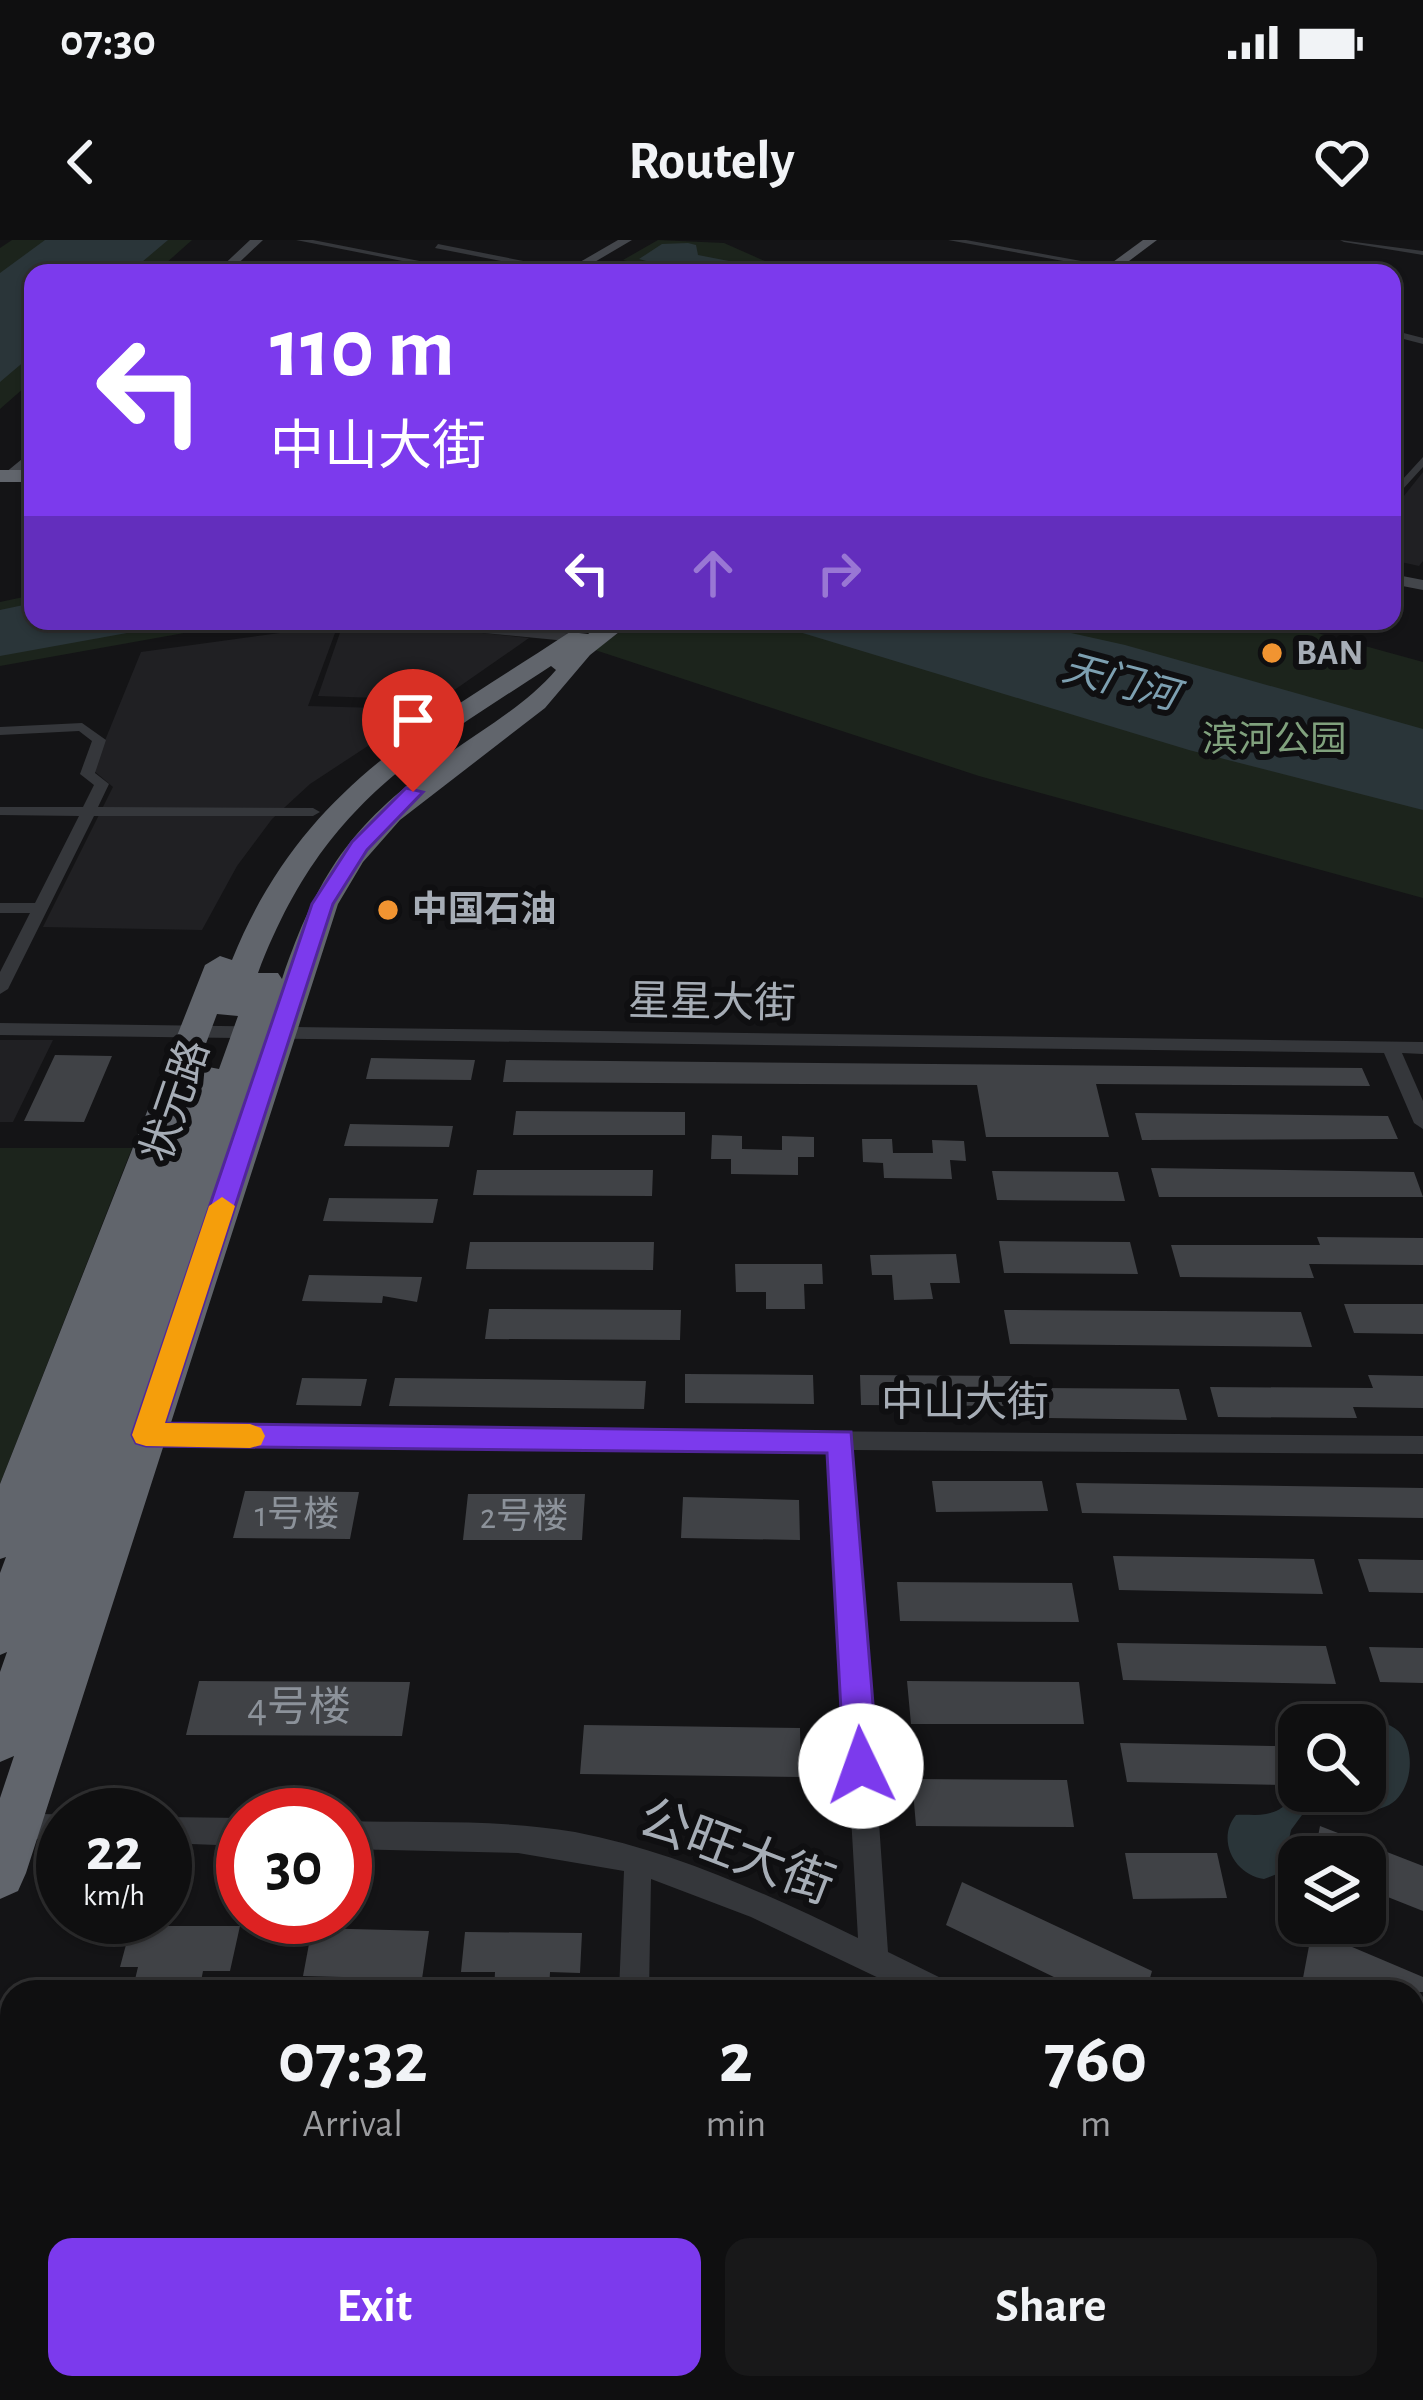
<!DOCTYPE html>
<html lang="en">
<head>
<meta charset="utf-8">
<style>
  body { margin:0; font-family:"Alegreya Sans","Noto Sans SC",sans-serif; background:#181819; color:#f1f3f6; height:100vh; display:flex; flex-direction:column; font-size:45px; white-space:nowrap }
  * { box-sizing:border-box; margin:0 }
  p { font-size:39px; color:#9b9c9f }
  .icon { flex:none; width:66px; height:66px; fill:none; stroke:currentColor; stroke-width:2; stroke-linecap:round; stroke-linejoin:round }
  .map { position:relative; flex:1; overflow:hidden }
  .details { position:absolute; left:0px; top:1740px; width:1425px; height:420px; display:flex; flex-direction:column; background:#0f0f10; border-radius:36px 36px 0 0; box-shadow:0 3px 9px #0004,0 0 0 3px #2f2f30 }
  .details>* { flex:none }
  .hud { position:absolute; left:24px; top:24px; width:1377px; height:366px; border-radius:24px; box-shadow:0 3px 9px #0004,0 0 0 3px #2f2f30; background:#7c3aed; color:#fff; overflow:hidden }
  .tools { position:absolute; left:1278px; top:1464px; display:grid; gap:24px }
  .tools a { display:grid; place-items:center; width:108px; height:108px; border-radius:24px; background:#0f0f10; box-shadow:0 3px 9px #0004,0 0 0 3px #2f2f30; font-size:60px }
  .speed { position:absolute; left:36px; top:1548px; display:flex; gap:24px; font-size:60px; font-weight:700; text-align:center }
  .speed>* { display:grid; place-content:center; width:156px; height:156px; border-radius:50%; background:#0f0f10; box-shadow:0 3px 9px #0004,0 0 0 3px #2f2f30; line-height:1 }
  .speed small { font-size:30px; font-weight:400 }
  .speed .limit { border:18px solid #d22; background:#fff; color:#111 }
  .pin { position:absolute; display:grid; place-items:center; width:102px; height:102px; color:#fff; margin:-123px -51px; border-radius:50% 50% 50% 0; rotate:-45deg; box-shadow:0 0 12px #0007 }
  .pin .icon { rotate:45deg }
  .me { position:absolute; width:132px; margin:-66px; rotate:357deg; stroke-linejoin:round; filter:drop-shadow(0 0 9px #0008) }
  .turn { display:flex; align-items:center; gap:42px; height:252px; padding:0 48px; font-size:54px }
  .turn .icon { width:156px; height:156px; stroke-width:2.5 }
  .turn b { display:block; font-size:84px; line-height:102px }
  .lanes { display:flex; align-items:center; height:114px; padding:0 48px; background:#0003; justify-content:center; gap:60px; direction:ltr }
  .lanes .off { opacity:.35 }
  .eta { display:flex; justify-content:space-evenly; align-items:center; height:204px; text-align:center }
  .eta b { font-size:72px; font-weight:700; line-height:84px }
  .button { display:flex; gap:24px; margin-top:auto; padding:24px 48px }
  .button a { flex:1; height:138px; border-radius:24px; background:#7c3aed; color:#fff; font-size:48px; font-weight:700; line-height:138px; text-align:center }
  .button a+a { background:#181819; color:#f1f3f6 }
  .status { display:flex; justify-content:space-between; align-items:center; height:84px; padding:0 60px; background:#0f0f10; direction:ltr }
  .status svg { height:33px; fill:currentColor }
  header { display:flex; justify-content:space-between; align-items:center; height:156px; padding:0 48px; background:#0f0f10; font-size:54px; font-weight:700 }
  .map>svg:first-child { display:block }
  .built { fill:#202023 }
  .green { fill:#1c241c }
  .water { fill:#2a3539 }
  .building { fill:#404246 }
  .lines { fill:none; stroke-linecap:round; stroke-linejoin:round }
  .street { fill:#35373b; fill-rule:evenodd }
  .secondary { fill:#43464b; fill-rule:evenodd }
  .primary { fill:#51545a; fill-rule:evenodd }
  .highway { fill:#61656c; fill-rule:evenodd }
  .route { fill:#7c3aed; stroke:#51269a; stroke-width:3 }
  .slow { fill:#f59e0b }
  .poi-dot { fill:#f19431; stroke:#0f0f11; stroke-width:4.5 }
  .labels { text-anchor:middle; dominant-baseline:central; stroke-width:12; stroke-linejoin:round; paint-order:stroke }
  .far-poi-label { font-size:36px; font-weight:bold; fill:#a6adb6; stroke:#0f0f11; text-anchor:start }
  .far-park-label { font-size:36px; fill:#80a17d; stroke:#0f0f11 }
  .number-label { font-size:36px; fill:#8c929a }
  .far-water-label { font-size:39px; font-style:italic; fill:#7da0b1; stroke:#0f0f11 }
  .street-label { font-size:42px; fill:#a6adb6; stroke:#0f0f11 }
  .near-number-label { font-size:42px; fill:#8c929a }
  .near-street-label { font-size:51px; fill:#a6adb6; stroke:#0f0f11 }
</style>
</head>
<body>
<div class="status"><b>07:30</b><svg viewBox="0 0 49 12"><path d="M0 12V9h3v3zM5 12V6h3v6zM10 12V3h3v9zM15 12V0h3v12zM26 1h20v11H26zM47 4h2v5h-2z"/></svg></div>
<header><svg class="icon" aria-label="back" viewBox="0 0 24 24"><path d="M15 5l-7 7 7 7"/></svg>Routely<svg class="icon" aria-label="heart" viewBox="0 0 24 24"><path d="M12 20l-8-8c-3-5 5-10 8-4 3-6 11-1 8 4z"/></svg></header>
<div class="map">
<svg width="1423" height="2160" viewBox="0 0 1423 2160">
  <rect width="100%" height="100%" fill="#141416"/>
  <path class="built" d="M1423,232V321L1419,326L1392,320V271Z
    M371,381L529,398L440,460L318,456L343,384Z
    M338,385L308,466L412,469L415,475L310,544L272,579L237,626L202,690L43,687L113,547L93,530L141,412Z
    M0,800H53L13,882H0Z"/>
  <path class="green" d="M12,0H192L155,33H33V140L0,169V8Z
    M658,0L724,3L792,33H673L623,20Z
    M33,355V381H251L0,426V362Z
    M635,381H1274L1423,422V658L979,536L595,410Z
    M0,908H132L0,1244Z"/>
  <path class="water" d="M45,0H168L129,33H33V114L0,142V33Z
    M688,3L696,5L698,15L734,22L750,33H690L639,19L662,4Z
    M33,363V381H193L0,416V370Z
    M763,381H1017L1125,405L1423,489V570L1189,510Z
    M1367,1479C1379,1481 1394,1484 1402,1495C1416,1515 1411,1553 1389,1565C1365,1577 1329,1570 1302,1575L1291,1590L1282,1632L1264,1639C1234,1635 1216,1599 1236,1575C1246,1574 1256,1576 1266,1574C1307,1566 1287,1528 1299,1501V1551H1365V1485L1352,1483Z"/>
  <path class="building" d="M55,815L112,816L84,882L24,881Z
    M371,818L475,820L471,840L366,839Z
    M506,820L1362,828L1370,846L1096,844L1109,897H986L977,845L503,842Z
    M516,871L685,872V895H513Z
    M1135,873L1388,876L1398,899L1142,900Z
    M350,884L453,886L449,907L344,906Z
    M712,895L742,896V909L782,910V896L814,897V917H798V935L731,934V919H711Z
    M862,899H892L893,913H933L932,900L964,901L966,921L950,920L952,939L884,938L883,923L863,922Z
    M1151,928L1414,932L1423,957H1159Z
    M477,930H653L652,956L473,955Z
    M992,931L1118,932L1125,961L997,960Z
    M329,958L438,959L433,983L323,981Z
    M1317,997L1423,998V1025L1309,1024L1314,1038L1180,1037L1171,1005H1320Z
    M999,1001L1130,1002L1138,1034L1004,1033Z
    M470,1002H654L653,1030L466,1029Z
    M956,1014L960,1043H930L933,1059L894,1060L892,1035H872L870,1015Z
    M735,1024H822L823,1044H804L805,1069H766V1052H736Z
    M309,1035L422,1037L417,1062L383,1056L382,1063L302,1061Z
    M1344,1064H1423V1094L1354,1093Z
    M489,1069L681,1070L680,1100L485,1099Z
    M1004,1070L1301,1072L1312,1107L1010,1104Z
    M685,1134L813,1135L814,1164L685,1163Z
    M860,1135L1012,1136L1017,1166L861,1165Z
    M1368,1135L1423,1136V1168L1353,1167L1357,1178L1218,1177L1210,1147L1373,1148Z
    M302,1138L367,1139L361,1166L296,1165Z
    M395,1138L646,1141L644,1169L389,1166Z
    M1043,1148L1179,1149L1187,1180L1048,1178Z
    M932,1241H1042L1048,1271L936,1272Z
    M1076,1243L1423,1248V1278L1082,1273Z
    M245,1251L359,1252L350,1299L233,1298Z
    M468,1254H585L582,1300H463Z
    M683,1257L799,1260L800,1300L681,1298Z
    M1113,1316L1314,1319L1323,1354L1119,1350Z
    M1358,1319L1423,1320V1353L1369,1352Z
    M897,1342L1072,1343L1079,1382L900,1381Z
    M1117,1403L1326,1406L1336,1444L1123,1440Z
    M1369,1407L1423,1408V1443L1380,1442Z
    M199,1441L410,1442L402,1496L186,1495Z
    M907,1441L1079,1442L1084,1484H911Z
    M584,1485L800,1488L801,1537L580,1534Z
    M1120,1503L1275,1506L1284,1545L1127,1542Z
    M912,1539L1067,1540L1074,1587L916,1586Z
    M1320,1586L1423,1626V1671L1365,1648V1617H1314Z
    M1125,1613H1217L1227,1658L1133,1659Z
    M962,1642L1152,1731L1146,1752H1085L946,1685Z
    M131,1686H240L230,1731H203L199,1752H132L138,1727H120Z
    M312,1688L429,1691L422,1739L303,1736Z
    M1312,1690L1423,1737V1752H1336L1303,1738Z
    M465,1692L582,1693L580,1733L550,1732L549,1752H494L495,1732H461Z"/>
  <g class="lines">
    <path class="street" d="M296,0H313L480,33H463Z
      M948,0H966L1147,33H1129Z
      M1340,0L1423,11V15L1344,2Z
      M438,4L569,30L573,32L562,33L435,8Z
      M1392,90L1423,98V104L1392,96Z
      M1423,217V227L1392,261V251Z
      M416,381L577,394L583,398L577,402L421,387L417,386Z
      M82,483L106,500L95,533L109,544L98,567L313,568L320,572L313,576H94L8,749L0,754V732L30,673H0V663H35L79,576L0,575V567H83L94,545L80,534L92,501L79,491L0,495V487Z
      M0,783L1423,802V814L1402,813L1423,861V889L1414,883L1384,813L0,795Z
      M140,1186L1423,1196V1214L853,1210L888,1712L949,1742L954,1752H908L751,1677L651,1639L649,1752H619L624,1631L518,1613L345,1609V1581C421,1583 499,1579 575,1592C674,1611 767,1654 858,1698L830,1210L140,1204L132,1201L129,1195L132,1189Z
      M0,1572L67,1575H63V1600L0,1598Z
      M165,1577L243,1578V1606L165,1603Z
      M1413,1962L1423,1966V1999L1413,1995Z
      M602,2148H636L635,2160H601Z"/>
    <path class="secondary" d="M250,0H263L228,33H215Z
      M618,0H632L576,33H561Z
      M33,210V222L15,239H5V233Z
      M1392,334L1423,340V350L1392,344Z"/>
    <path class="primary" d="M1143,0H1157L1113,33H1098Z"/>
    <path class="highway" d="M0,230H33V242H0Z
      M606,381H633L590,415L545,468L400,580L363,622L338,664L26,1633L18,1651L0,1659V1558L14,1516L0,1522V1432L7,1412L0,1415V1333L6,1317L0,1319V1244L205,725L220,716L232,720C302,547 423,489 570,392L588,394ZM551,426L556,430C526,465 484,488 447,515C352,584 320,629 282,739L278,733H258C321,567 410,518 551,426ZM217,774L238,776L219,829L198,825Z"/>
  </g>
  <path class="route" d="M406,548L423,552L367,610L333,664L165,1183L851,1192L878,1526L873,1537L861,1542L849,1537L844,1526L827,1213L146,1206L136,1203L132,1195L312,664L352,602Z"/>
  <path class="slow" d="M222,957L235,966L165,1183L250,1184L261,1188L265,1196L261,1205L250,1208L146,1206L136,1203L132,1195L209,966Z"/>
  <g class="poi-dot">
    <circle cx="1272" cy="413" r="12"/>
    <circle cx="388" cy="670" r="12"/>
  </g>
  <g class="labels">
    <g class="far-poi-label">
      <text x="1296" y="413">BAN</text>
      <text x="412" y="670">中国石油</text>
    </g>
    <g class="far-park-label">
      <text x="1274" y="500">滨河公园</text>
    </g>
    <g class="number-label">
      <text x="297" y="1275">1号楼</text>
      <text x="524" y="1277">2号楼</text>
    </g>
    <g class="far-water-label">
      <text transform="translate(1120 443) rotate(15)">天门河</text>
    </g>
    <g class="street-label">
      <text transform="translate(712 763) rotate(1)">星星大街</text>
      <text transform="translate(176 861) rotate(-71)">状元路</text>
      <text x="965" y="1163">中山大街</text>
    </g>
    <g class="near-number-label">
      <text x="299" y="1468">4号楼</text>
    </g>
    <g class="near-street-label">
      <text transform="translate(736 1613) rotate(21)">公旺大街</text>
    </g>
  </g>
</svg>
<div class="tools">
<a><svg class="icon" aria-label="search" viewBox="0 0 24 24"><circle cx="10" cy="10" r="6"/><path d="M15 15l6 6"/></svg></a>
<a><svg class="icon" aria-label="layers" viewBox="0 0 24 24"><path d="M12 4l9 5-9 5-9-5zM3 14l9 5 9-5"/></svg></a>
</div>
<div class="speed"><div>22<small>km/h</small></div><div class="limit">30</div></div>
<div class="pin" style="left:413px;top:552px;background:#d93025"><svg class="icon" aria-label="arrive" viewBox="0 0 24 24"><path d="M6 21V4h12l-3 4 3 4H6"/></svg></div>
<svg class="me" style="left:861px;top:1526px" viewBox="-20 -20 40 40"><circle r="19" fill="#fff"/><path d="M0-13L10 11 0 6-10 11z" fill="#7c3aed"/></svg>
<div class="hud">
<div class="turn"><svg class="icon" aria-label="left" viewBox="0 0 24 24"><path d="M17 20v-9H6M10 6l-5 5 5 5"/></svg><div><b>110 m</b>中山大街</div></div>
<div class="lanes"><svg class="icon" aria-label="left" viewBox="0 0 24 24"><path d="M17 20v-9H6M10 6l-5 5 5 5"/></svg><svg class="icon off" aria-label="ahead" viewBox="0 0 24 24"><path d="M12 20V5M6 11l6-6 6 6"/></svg><svg class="icon off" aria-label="right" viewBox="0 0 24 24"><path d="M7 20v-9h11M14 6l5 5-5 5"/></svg></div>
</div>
<section class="details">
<div class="eta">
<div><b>07:32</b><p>Arrival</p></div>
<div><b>2</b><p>min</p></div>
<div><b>760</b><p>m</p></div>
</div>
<div class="button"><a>Exit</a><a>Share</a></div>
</section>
</div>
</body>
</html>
